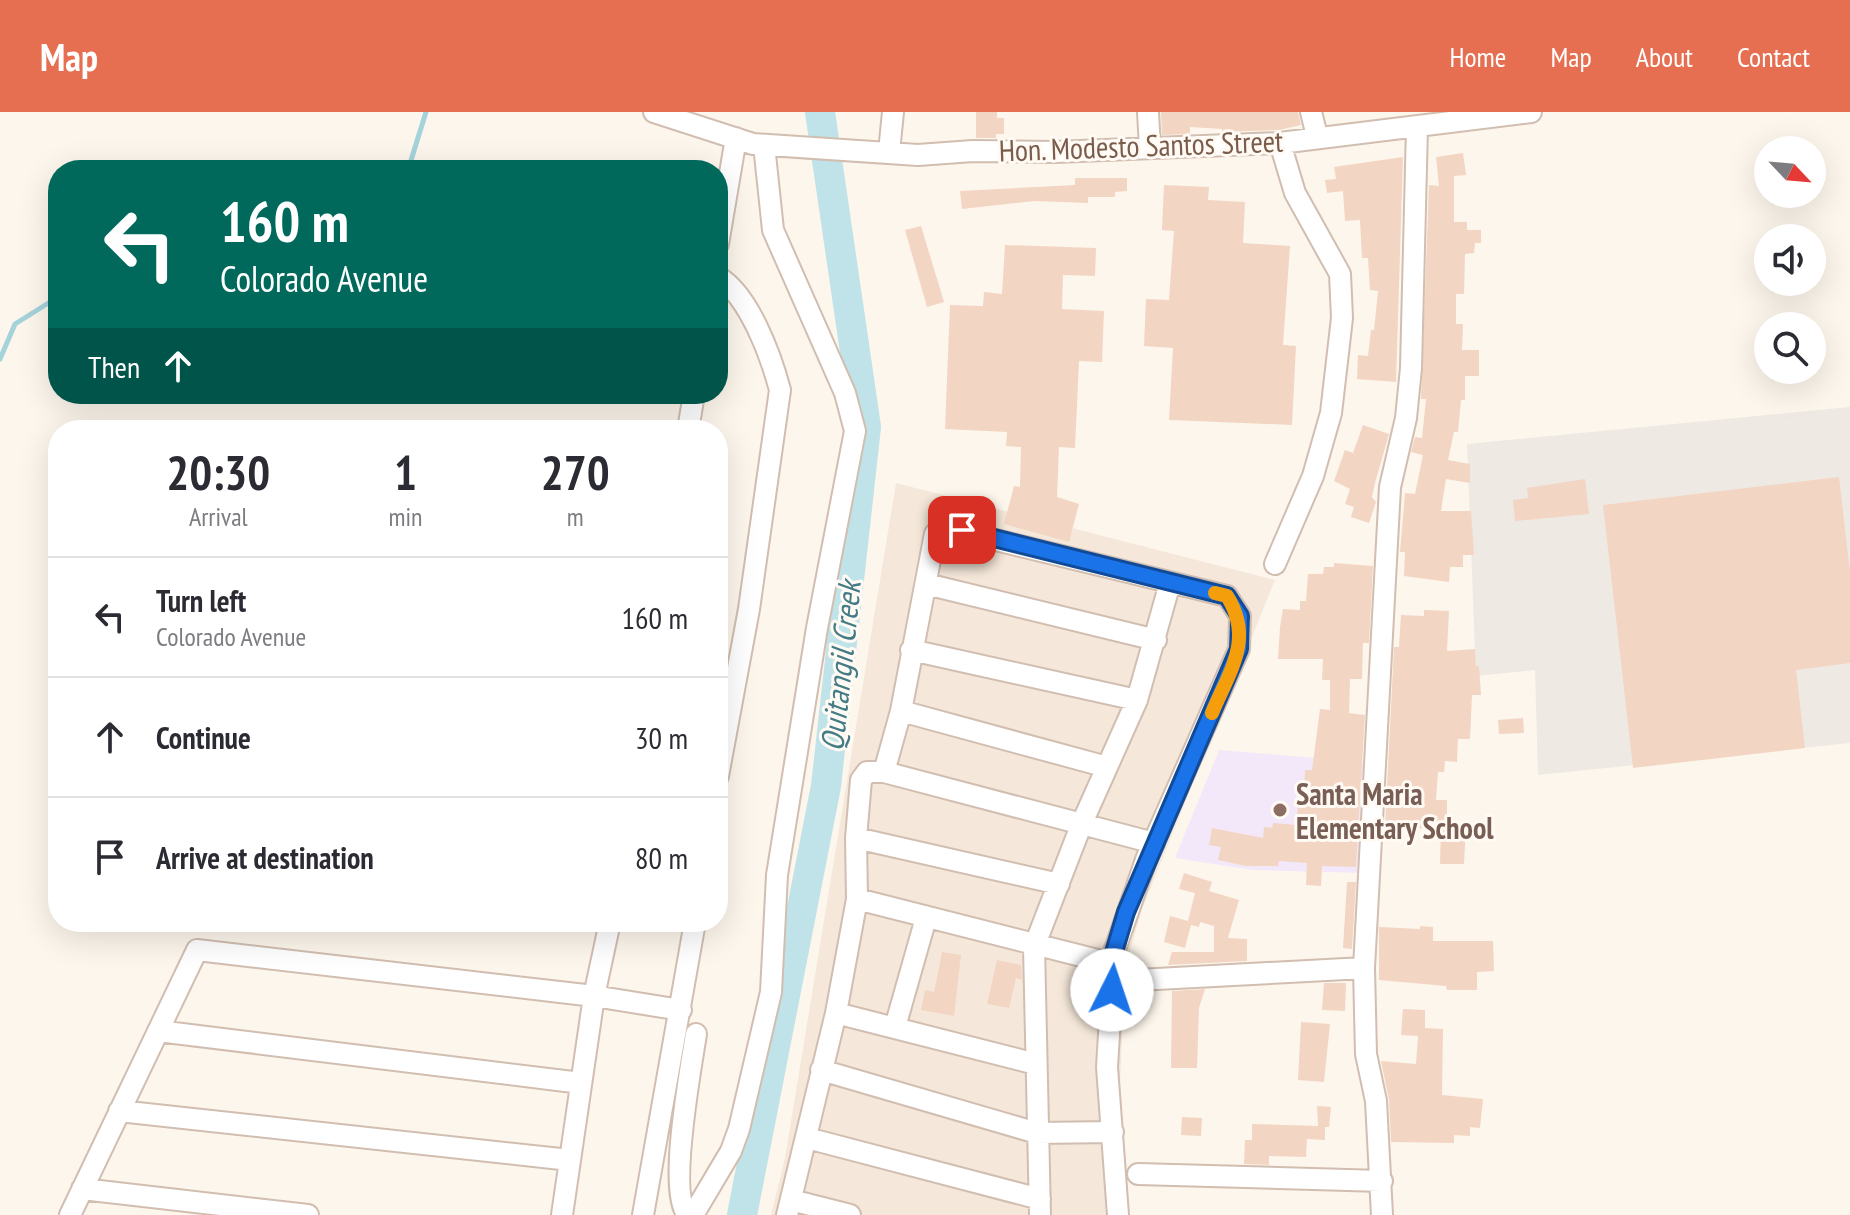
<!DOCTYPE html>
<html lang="en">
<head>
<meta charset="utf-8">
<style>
  body { margin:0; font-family:"PT Sans Narrow",sans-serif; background:#f7f7f7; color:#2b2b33; height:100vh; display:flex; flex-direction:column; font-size:30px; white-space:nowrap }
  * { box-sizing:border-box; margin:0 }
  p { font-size:26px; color:#7c7c81 }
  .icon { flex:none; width:44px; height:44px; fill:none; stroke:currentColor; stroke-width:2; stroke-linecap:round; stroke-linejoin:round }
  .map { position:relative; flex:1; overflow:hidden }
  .panel { position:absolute; left:48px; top:308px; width:680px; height:512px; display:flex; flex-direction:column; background:#fff; border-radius:32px; box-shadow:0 8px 32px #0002 }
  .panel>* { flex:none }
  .hud { position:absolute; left:48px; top:48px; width:680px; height:244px; border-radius:32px; box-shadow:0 8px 32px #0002; background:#00695c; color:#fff; overflow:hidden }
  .needle { width:52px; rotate:116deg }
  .tools { position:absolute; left:1754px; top:24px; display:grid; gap:16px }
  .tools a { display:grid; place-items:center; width:72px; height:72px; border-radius:50%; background:#fff; box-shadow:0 8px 32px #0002; font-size:40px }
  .pin { position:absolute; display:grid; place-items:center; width:68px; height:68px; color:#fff; margin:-34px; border-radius:16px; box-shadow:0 4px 12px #0006 }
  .me { position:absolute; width:88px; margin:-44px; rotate:4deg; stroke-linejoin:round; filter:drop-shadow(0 0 6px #0008) }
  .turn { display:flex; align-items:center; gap:28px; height:168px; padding:0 40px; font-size:36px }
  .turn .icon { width:104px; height:104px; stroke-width:2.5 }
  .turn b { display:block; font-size:56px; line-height:68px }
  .then { display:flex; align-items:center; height:76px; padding:0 40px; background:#0003; gap:16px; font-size:30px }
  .eta { display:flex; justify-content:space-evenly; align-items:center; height:136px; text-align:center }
  .eta b { font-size:48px; font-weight:800; line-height:56px }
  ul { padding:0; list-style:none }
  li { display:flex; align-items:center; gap:24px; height:120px; padding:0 40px; border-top:2px solid #e1e1e2 }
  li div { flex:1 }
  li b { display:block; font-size:30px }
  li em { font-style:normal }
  header { display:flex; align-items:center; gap:48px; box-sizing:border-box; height:112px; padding:0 40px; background:#e76f51; color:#fff }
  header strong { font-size:38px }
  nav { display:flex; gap:44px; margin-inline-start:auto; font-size:28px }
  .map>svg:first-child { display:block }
  .residential { fill:#f5e8da }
  .industrial { fill:#efe9e4 }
  .education { fill:#f3e8fa }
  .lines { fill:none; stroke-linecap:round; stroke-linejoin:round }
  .stream { stroke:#a5d3da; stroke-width:5 }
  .river { stroke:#bfe3e8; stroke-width:30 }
  .building { fill:#f3d5c3 }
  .minor-casing { stroke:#d1beb0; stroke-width:24 }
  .minor { stroke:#fff; stroke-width:20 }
  .route-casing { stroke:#114b97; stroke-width:20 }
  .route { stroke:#1a73e8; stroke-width:14 }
  .slow { stroke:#f59e0b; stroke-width:14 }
  .education-dot { fill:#8d6e63; stroke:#fffaf3; stroke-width:3 }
  .labels { text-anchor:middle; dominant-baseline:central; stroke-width:6; stroke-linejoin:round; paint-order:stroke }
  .street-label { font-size:30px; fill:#7a5c4d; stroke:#fffaf3 }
  .education-label { font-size:30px; font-weight:bold; fill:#785e54; stroke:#fffaf3; text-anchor:start }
  .water-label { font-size:32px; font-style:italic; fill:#437c86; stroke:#fffaf3 }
</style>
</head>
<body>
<header>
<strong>Map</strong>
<nav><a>Home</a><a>Map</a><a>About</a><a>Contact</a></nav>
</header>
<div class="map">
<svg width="1850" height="1103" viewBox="0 0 1850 1103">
  <rect width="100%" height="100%" fill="#fdf6ec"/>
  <path class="residential" d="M896,371L1275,468L1142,797L1125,857L1120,974L1128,1103H771L785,1046Z"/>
  <path class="industrial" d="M1850,295V631L1538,663L1535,558L1476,564L1467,332Z"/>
  <path class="education" d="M1219,638L1367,650L1361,761L1253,758L1175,746Z"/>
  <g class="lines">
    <path class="stream" d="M408,58L426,0
      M0,247L15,212L58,185"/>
    <path class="river" d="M742,1103L826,674L866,315L820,0"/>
  </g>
  <path class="building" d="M976,0H997V6H1004V22H996V26H976Z
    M1161,0H1298L1301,13L1279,18L1222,20V17L1190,15V22L1162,23Z
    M1463,41L1466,63L1454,64V110H1467V118H1481V131H1475L1474,141L1465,142L1464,182H1456V212H1463L1462,238H1479V264H1465V288H1461L1458,320H1454L1448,348L1470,352V371L1446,367L1441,399H1471L1474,443H1463V455H1450L1449,470L1404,464L1405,440H1400L1405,381L1415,382L1423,343L1411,340L1415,325L1422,326L1426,287H1421L1429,73L1439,74L1436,45Z
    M1403,45L1396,270L1357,267L1358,243L1368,244L1371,218H1374L1378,179L1370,178L1368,146H1362L1360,108L1345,109L1343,79L1327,81L1325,68L1336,67L1334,55Z
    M1075,66H1127V79L1115,80V85H1088V91L1035,89L962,97L960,79L1075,73Z
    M1164,73L1209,75L1208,88L1245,90L1243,131L1290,134L1283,233L1296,234L1292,313L1169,308L1173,236L1144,234L1146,187L1169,188L1174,119L1162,118Z
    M921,114L944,190L927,195L905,118Z
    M1005,133L1096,136L1095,164L1063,163L1062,197L1104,199L1102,250L1079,249L1075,336L1059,335L1057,385L1079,392L1069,430L1004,412L1014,374L1020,375L1021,335L1006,334L1007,320L945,317L950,193L983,194L984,180L1002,182Z
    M1363,313L1389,322L1375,371L1372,385L1376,390L1369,411L1351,405L1354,395L1345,392L1350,377L1334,369L1345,338L1353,341Z
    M1839,365L1850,460V551L1796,558L1805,636L1633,656L1603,393Z
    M1585,367L1589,402L1515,409L1513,388L1528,386L1527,376Z
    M1334,451L1373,454L1369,531H1363L1362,567H1350L1349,601L1365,603L1356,755L1322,754L1321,774L1306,773L1307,751L1279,749L1278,754H1246L1218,748L1221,735L1209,733L1212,716L1263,726L1264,715L1272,716L1273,711L1296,713L1299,683H1304L1305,658H1312L1320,597L1330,598V568H1322L1323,547H1278L1280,515L1283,497L1300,498V489H1306L1308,462H1323L1324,455H1334Z
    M1424,498L1449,499L1447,539L1475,537L1476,554H1479L1481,583H1472L1470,627H1458L1457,650L1445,649L1444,660H1438L1436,688H1447V712H1466L1464,752H1440L1441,717L1385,715L1394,535H1399L1401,503L1424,504Z
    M1523,606L1524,621L1499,622L1498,608Z
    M1184,761L1212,770L1209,779L1239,788L1228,826L1247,827V849L1168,853L1172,840H1214V814L1200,810L1199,815L1191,813L1185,836L1164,830L1170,804L1188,809L1195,781L1179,777Z
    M1347,770H1356L1352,837L1343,836Z
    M1420,814L1433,815V829H1493L1494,859L1477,860V878H1447L1446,874L1379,868V815L1420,817Z
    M942,840L961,843L954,904L921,898L925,878L934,880Z
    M997,848L1021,853L1022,868L1016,866L1009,896L987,892Z
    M1324,871H1346L1345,899L1322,898Z
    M1205,877L1199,896L1197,956H1171L1172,879Z
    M1403,897L1425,898V916L1443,917L1442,983L1483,987L1480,1016L1470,1015V1024L1454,1023V1031L1391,1030L1389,988L1381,949L1416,952L1418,924L1401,923Z
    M1301,910L1330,912L1324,970L1298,968Z
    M1317,994L1331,995L1329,1015H1325V1028L1307,1027L1306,1045L1269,1044V1053L1244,1052L1245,1028H1252V1012L1318,1014Z
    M1182,1005L1202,1006L1201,1024L1181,1023Z"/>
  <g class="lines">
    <g class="minor-casing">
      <path id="minor" d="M654,0L753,32L918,43L973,39L1055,40L1280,31L1531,0
        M1148,0L1150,36
        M1311,0L1317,24
        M889,40L893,0
        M718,132L736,26
        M718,165C749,183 771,244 780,278L749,497L718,664
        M688,318L694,282
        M1275,452L1313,364L1331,301L1342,206L1340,162L1295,81L1280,31
        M926,472L1156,528
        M911,538L1137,588
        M901,599L1107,655
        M884,660L901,599L935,422L942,415L1227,484L1240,504L1239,537L1147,745L1114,840L1107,955L1118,1103
        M856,726L1059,772
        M857,787L1113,852
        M1138,868L1364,856
        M836,901L1036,952
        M895,915L926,806
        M158,919L581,971
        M821,958L1037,1021L1113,1020
        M119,999L570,1048
        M807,1026L1040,1087
        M1138,1062L1382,1069
        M82,1077L308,1103
        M791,1088L850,1103
        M70,1103L197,838L594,884L681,898
        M562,1103L594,884L610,810
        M643,1103L695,810
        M688,1103C667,1082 691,955 696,922
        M693,1103L731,1039L739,1017L771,880L777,763L817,516L855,319L845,281L773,118L764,33
        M787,1103L836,901L857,787L856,726L861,668L867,660H884L1154,731
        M1040,1103L1034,835L1082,711L1137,588L1170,471
        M1382,1103L1376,989L1366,942L1364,856L1390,375L1406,306L1411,256L1417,15"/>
    </g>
    <use href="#minor" class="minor"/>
  </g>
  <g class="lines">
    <g class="route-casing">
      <path id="route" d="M962,418L1227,484L1240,504L1239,537L1126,800L1114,840L1112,878"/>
    </g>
    <use href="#route" class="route"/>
    <path class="slow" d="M1212,601C1230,558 1254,527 1227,484L1215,481"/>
  </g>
  <circle class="education-dot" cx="1280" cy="698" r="8"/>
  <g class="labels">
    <g class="street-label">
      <text transform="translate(1141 33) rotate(-2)">Hon. Modesto Santos Street</text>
    </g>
    <g class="education-label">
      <text x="1296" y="681">Santa Maria<tspan x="1296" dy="34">Elementary School</tspan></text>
    </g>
    <g class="water-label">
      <text transform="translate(840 554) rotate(-84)">Quitangil Creek</text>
    </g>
  </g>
</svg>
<div class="tools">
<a><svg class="needle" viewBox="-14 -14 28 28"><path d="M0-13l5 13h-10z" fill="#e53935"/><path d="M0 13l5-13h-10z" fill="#7c7c81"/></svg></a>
<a><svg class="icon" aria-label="sound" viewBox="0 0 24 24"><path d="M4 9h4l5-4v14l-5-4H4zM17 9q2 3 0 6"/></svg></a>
<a><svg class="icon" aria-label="search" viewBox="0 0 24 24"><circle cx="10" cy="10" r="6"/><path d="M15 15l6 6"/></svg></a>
</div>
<div class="pin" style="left:962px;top:418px;background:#d93025"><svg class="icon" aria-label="arrive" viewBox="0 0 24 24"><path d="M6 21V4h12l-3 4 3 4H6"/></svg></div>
<svg class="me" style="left:1112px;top:878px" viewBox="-20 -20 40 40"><circle r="19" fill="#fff"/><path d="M0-13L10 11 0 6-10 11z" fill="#1a73e8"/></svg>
<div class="hud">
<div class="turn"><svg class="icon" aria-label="left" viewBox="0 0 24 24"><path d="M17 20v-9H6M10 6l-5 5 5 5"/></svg><div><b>160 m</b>Colorado Avenue</div></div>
<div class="then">Then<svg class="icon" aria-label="ahead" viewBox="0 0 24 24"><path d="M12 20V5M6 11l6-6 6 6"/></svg></div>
</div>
<section class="panel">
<div class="eta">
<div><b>20:30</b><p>Arrival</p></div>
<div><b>1</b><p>min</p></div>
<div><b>270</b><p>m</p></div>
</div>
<ul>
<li><svg class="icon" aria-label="left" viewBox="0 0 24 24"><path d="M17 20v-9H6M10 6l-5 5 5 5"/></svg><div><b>Turn left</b><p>Colorado Avenue</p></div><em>160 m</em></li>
<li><svg class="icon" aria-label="ahead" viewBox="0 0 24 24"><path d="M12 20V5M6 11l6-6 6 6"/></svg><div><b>Continue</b></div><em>30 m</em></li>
<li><svg class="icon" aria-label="arrive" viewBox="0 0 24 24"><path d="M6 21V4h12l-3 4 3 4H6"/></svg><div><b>Arrive at destination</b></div><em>80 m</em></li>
</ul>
</section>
</div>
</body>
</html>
